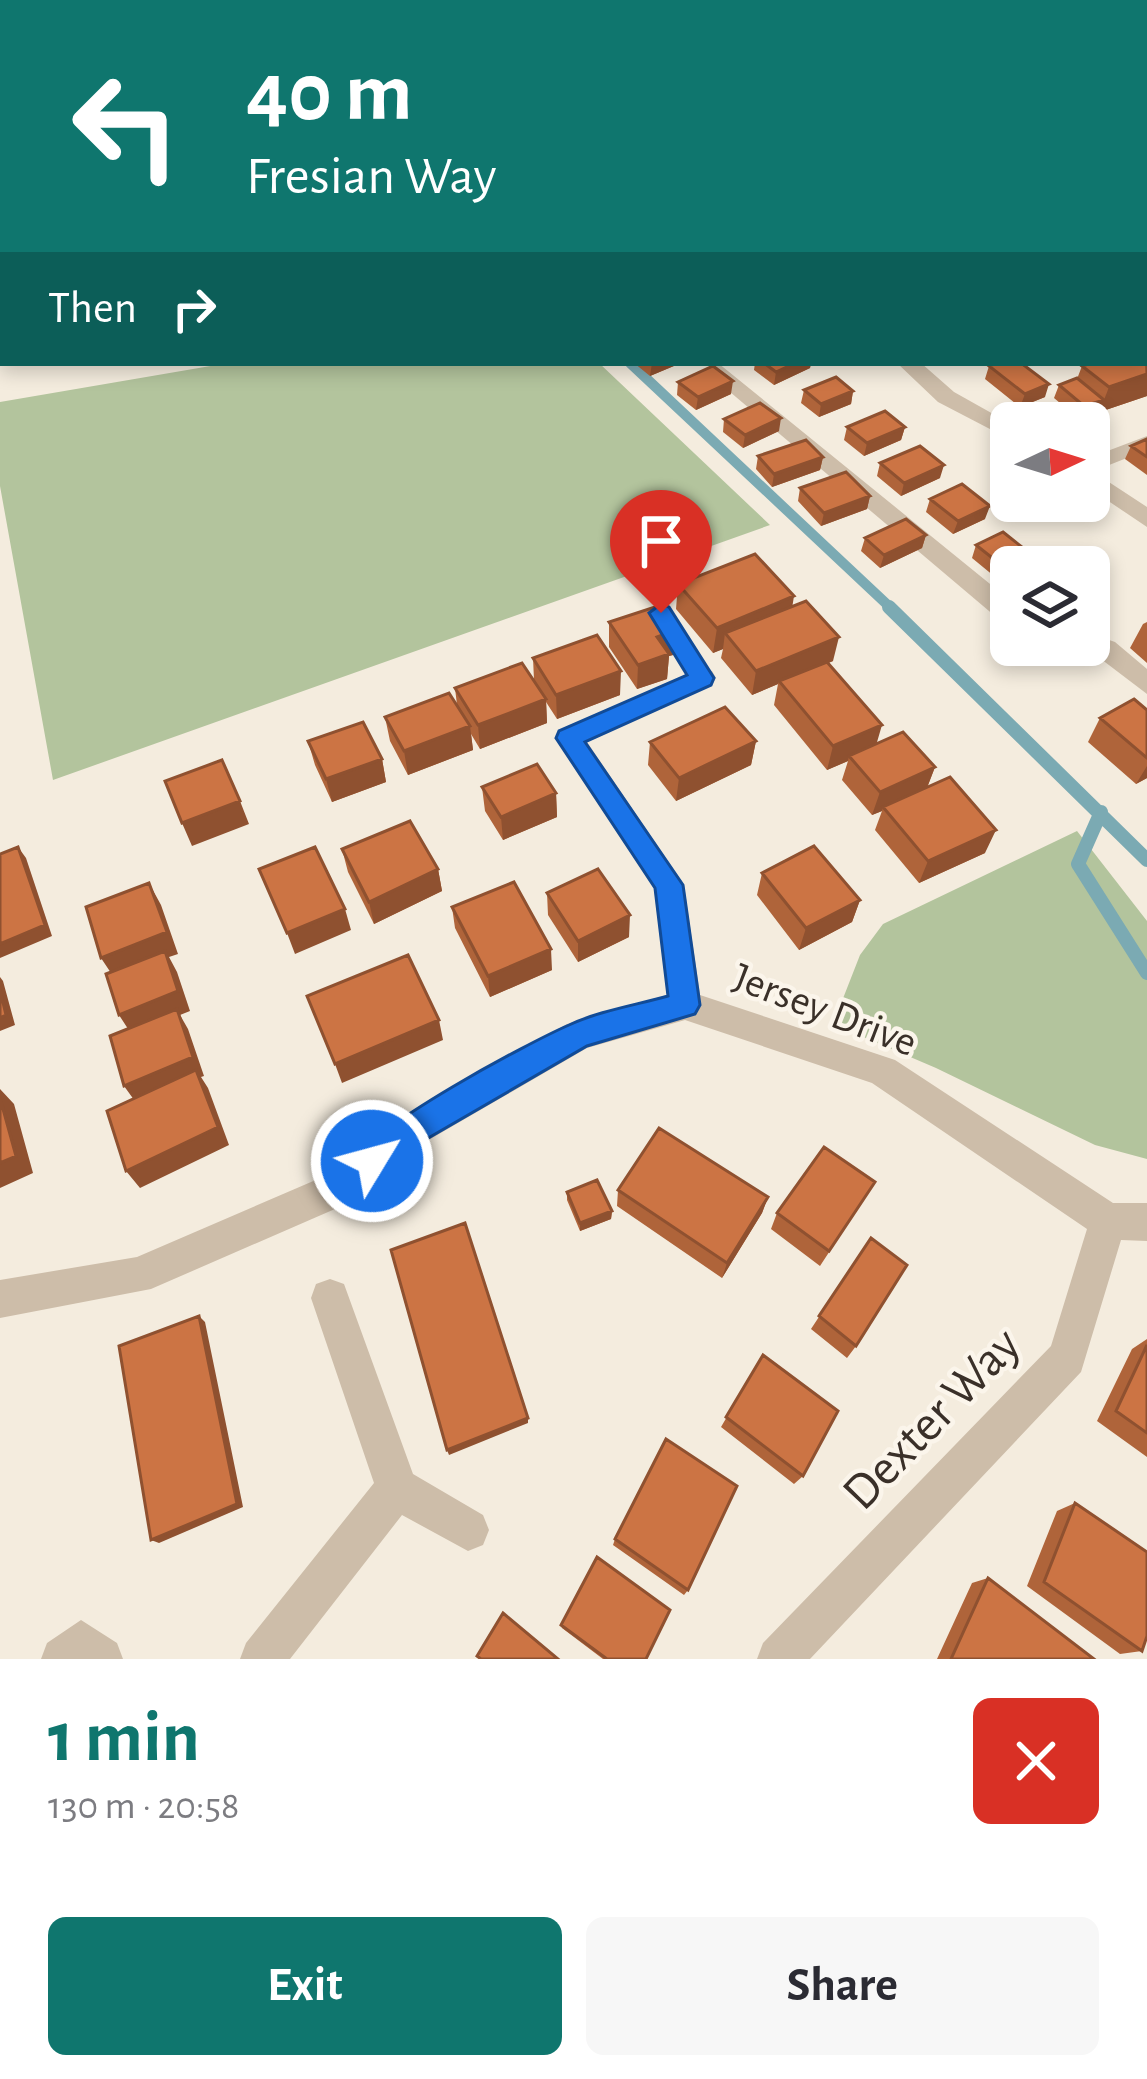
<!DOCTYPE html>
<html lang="en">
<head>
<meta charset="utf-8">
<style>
  body { margin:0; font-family:"Alegreya Sans",sans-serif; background:#f7f7f7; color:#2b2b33; height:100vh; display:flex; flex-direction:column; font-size:45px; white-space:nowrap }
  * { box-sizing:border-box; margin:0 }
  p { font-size:39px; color:#7c7c81 }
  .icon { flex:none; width:66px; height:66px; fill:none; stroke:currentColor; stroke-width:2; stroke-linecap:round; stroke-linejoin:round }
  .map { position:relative; height:1659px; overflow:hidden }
  .side { display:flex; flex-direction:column; background:#fff; flex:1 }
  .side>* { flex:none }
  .hud { position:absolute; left:0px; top:0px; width:1149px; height:366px; box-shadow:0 6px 18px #0003; background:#0f766e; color:#fff; overflow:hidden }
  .needle { width:78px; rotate:86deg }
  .buttons { position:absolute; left:990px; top:402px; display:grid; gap:24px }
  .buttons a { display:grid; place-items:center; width:120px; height:120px; border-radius:18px; background:#fff; box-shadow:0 6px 18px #0003; font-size:60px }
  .pin { position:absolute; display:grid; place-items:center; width:102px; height:102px; color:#fff; margin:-123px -51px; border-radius:50% 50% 50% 0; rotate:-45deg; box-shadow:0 0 12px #0007 }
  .pin .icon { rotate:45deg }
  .me { position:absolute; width:132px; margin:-66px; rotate:53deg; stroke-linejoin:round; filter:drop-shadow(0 0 9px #0008) }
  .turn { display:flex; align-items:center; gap:42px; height:252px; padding:0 48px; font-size:54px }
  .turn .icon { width:156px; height:156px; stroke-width:2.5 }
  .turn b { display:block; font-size:84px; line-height:102px }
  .then { display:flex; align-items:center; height:114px; padding:0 48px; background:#0003; gap:24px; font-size:45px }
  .round { display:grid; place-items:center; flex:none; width:126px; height:126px; border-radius:18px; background:#f7f7f7 }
  .head { display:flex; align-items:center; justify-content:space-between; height:204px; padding:0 48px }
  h1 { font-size:72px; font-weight:700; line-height:90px; color:#0f766e }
  .button { display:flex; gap:24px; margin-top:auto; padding:24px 48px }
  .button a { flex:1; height:138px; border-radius:18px; background:#0f766e; color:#fff; font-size:48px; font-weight:700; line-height:138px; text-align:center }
  .button a+a { background:#f7f7f7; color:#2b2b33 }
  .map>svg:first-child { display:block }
  .green { fill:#b3c49d }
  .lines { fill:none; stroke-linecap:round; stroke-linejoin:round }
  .stream-far2 { stroke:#7baab3; stroke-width:8 }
  .stream-far1 { stroke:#7baab3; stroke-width:10 }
  .stream { stroke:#7baab3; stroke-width:14 }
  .lane { fill:#cdbda9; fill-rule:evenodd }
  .street { fill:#cdbda9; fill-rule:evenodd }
  .secondary { fill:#a18c7a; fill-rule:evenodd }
  .wall { fill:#af643a }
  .shaded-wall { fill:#8f5130 }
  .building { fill:#cc7444; stroke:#8f5130; stroke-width:3 }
  .route { fill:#1a73e8; stroke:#114b97; stroke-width:3 }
  .labels { text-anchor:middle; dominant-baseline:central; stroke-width:9; stroke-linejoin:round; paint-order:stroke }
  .street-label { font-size:42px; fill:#3a3029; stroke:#fbf5eb }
  .near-street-label { font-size:51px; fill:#3a3029; stroke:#fbf5eb }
</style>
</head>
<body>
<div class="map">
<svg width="1147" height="1659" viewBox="0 0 1147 1659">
  <rect width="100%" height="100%" fill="#f4ecde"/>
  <path class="green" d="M228,363H599L770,525L53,780L0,486V402Z
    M1077,831L1147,921V1159L1095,1145L936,1068L833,1024L860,955L883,924Z"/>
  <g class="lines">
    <path class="stream-far2" d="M562,0L566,3"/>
    <path class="stream-far1" d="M630,363L893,610"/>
    <path class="stream" d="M889,607L1147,860
      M1101,812L1078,864L1147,973"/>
    <path class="lane" d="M1147,436V450L1089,473V458Z
      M661,605L669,607L711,672L714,678L711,684H693L649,613Z"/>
    <path class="street" d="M1146,180H1147V192H1146Z
      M1146,218L1147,219V231L1146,230Z
      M718,363L1011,601V624L1002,622L710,375L707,370Z
      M897,363H921L954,392L1011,424V440L938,402Z
      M1089,469L1147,507V527L1089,488Z
      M1089,633L1115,642L1147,669V694L1097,656L1080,650L1077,645H1089Z
      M702,668L712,671L716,678L712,685L587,742L684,885L700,995L895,1060L1113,1203H1147V1241L1121,1240L1081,1372L810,1659H757L763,1643L1051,1346L1087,1229L872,1083L685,1020L587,1048L420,1145L351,1202L151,1289L0,1318V1280L137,1257L325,1176L394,1121L567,1024L667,995L654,888L555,738L559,730Z
      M330,1279L344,1284L413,1474L483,1515L489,1530L483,1545L468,1551L402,1515L290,1659H240L246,1643L374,1483L311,1298L316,1284Z
      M81,1620L117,1643L123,1659H41L47,1643Z"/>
    <path class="secondary" d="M340,0H393L338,3Z
      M0,8H3V18H0Z"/>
  </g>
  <path class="wall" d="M1147,345V396L1079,419L1054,398L1059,385L1077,379L1082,366Z
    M634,363H681L650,376Z
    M755,363H811L810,368L774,385L754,370Z
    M989,366L1045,397L1020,407L985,379Z
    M678,382L731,394L696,410L677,395Z
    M804,390L853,391L851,404L819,417L801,403Z
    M724,419L779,431L743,448L723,432Z
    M847,427H905L901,440L864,456L844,440Z
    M1147,439V475L1125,459L1131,446Z
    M758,456L823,457L820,470L772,487L756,469Z
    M880,463L940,478L901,496L877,476Z
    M800,488L870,496L867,509L821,526L798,501Z
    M930,499L985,519L953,534L926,512Z
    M926,535L922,548L880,568L861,551L865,538Z
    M976,545L1027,567L1000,581L972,558Z
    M678,584L792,607L833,661L828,663L876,744L935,767L927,788L985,853L919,883L875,830L882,811L872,815L842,780L848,761L827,770L774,705L778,684L752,695L721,658L723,649L713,653L676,609Z
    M609,622L676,630L673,655L669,656L667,679L637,689L609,647Z
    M1147,622V663L1130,648L1143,624Z
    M533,658L620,695L557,719L546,702L547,723L480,749L471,734L473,750L408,775L390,741L385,717L457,705L455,688L534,680Z
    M1147,710V778L1136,784L1088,742L1100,718Z
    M308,741L382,759L386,782L332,802L315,765Z
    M756,741L751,765L676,801L648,765L650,742Z
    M482,787L556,793L557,817L503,840L485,811Z
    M342,849L438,869L442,891L374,924L348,872Z
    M762,873L860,900L852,922L799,950L757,895Z
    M547,893L629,937L578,962L548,915Z
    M452,907L552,970L490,997L455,928Z
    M875,1182L820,1266L771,1229L777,1213Z
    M618,1190L768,1197L762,1213L722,1278L617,1206Z
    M567,1192L612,1211L611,1219L580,1231L567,1200Z
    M871,1238L856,1346L847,1358L811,1329Z
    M1147,1339V1457L1097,1421L1132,1349Z
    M763,1355L803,1476L794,1484L721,1427Z
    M1075,1503L1142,1651L1120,1654L1027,1586L1057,1511Z
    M615,1539L688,1590L684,1595L613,1545Z
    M988,1578L1094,1659H937L972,1583Z
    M561,1625L646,1659H603L562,1628Z"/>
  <path class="shaded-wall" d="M652,363H681L650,376Z
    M795,363H811L810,368L774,385L776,372Z
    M1147,374V396L1079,419L1084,406L1104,400L1109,387Z
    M733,381L731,394L696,410L698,397Z
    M1049,384L1045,397L1020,407L1025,394Z
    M853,391L851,404L819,417L821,404Z
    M781,418L779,431L743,448L745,435Z
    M905,427L901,440L864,456L867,443Z
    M823,457L820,470L772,487L774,474Z
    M944,465L940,478L901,496L904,483Z
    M870,496L867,509L821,526L824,513Z
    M990,506L985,519L953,534L958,521Z
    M926,535L922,548L880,568L884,555Z
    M1032,555L1027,567H1011V576L1000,581L1005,568Z
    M794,596L790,621L725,633L723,649L713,653L717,628Z
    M676,630L673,655L669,656L667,679L637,689L638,665L657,637Z
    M839,637L833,661L781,683L779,681L778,684L752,695L756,671Z
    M621,671L620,695L557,719L556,695Z
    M546,699L547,723L480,749L478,725Z
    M882,725L875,749L849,756L848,761L827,770L833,746Z
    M470,726L473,750L408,775L404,751Z
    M756,741L751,765L676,801L679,778Z
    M382,759L386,782L332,802L326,779Z
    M1147,766V778L1136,784Z
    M935,767L926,790L883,807L882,811L872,815L880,792Z
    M556,793L557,817L503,840L501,817Z
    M240,801L249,824L192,846L182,823Z
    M996,830L985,853L919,883L928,861Z
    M18,847L26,858L52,936L0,958V944Z
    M438,869L442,891L374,924L369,902Z
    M149,883L161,905L178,954L169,957L177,972L190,1011L180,1015L188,1029L204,1076L201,1077L208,1088L229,1145L140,1188L126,1171L137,1104L124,1086L132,1035L119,1015L115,979L101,958Z
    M860,900L852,922L799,950L806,928Z
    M345,909L351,930L295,954L287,933Z
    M630,915L629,937L578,962V941Z
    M551,949L552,970L490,997L488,976Z
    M0,977L3,981L15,1025L0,1031Z
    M439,1020L443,1040L342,1083L335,1064Z
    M0,1089L14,1104L33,1173L0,1188Z
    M768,1197L762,1213L722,1278L727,1263Z
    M612,1211L611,1219L580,1231V1223Z
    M199,1316L205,1322L243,1507L159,1543L151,1540Z
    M528,1418V1423L449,1455L447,1450Z"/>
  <path class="building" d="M705,0H713L716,3H687Z
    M1146,345L1147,374L1109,387L1082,366L1092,363H1146Z
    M764,363H795L776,372Z
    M997,363H1021L1049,384L1025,394L989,366Z
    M713,366L733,381L698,397L678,382Z
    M836,377L853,391L821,404L804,390Z
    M1077,378L1104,400L1084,406L1059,385Z
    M760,403L781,418L745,435L724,419Z
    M885,411L905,427L867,443L847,427Z
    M1147,439V457L1131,446Z
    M806,440L823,457L774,474L758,456Z
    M920,446L944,465L904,483L880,463Z
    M846,472L870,496L824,513L800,488Z
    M962,484L990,506L958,521L930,499Z
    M906,519L926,535L884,555L865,538Z
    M1003,532L1032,555L1005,568L976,545Z
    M755,554L794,596L717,628L678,584Z
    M806,601L839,637L756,671L725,633Z
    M658,606L676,630L657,637L669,654L638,665L609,622Z
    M597,635L621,671L556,695L533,658Z
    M827,662L882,725L833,746L779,681Z
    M522,663L546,699L478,725L455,688Z
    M449,693L470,726L404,751L385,717Z
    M1134,699L1147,710V758L1100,718Z
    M725,707L756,741L679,778L650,742Z
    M363,722L382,759L326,779L308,741Z
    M903,732L935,767L880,792L849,756Z
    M222,760L240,801L182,823L165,781Z
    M537,764L556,793L501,817L482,787Z
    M950,777L996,830L928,861L883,807Z
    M410,821L438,869L369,902L342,849Z
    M814,846L860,900L806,928L762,873Z
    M18,847L45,925L0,944V854Z
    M315,847L345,909L287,933L259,869Z
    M598,869L630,915L578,941L547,893Z
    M514,882L551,949L488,976L452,907Z
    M149,883L167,932L101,958L86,907Z
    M165,951L178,991L119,1015L106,974Z
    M408,955L439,1020L335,1064L307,996Z
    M0,990L6,1015L0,1018Z
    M177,1009L193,1057L124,1086L110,1036Z
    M196,1070L218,1127L126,1171L107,1111Z
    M0,1098L16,1156L0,1163Z
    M659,1128L768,1197L727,1263L618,1190Z
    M824,1147L875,1182L829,1251L777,1213Z
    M597,1180L612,1211L580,1223L567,1192Z
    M465,1223L528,1418L447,1450L391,1250Z
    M871,1238L907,1265L856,1346L819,1316Z
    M199,1316L237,1504L151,1540L119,1346Z
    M1147,1345V1433L1116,1411Z
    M763,1355L838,1411L803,1476L726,1417Z
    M666,1439L737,1486L688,1590L615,1539Z
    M1075,1503L1147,1552V1636L1142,1651L1044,1582Z
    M597,1557L670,1610L646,1659H607L561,1625Z
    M988,1578L1094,1659H951Z
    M503,1613L558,1659H481L477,1656Z"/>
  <path class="route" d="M661,604L669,607L714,678L711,685L585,742L683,885L700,1005L695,1014L587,1046L418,1144L372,1177L360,1172L356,1161C370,1127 528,1043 569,1025C599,1011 636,1005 668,996L655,888L556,738L559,731L687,675L649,613Z"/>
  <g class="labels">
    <g class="street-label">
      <text transform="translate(825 1010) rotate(21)">Jersey Drive</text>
    </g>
    <g class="near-street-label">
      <text transform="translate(932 1419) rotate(-46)">Dexter Way</text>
    </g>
  </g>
</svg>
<div class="buttons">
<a><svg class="needle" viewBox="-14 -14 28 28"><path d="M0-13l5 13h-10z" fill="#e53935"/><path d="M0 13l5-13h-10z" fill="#7c7c81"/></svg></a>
<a><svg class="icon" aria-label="layers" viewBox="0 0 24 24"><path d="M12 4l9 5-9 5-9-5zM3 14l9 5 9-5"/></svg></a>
</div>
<div class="pin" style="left:661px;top:613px;background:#d93025"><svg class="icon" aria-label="arrive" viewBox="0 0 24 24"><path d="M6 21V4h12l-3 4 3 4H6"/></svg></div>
<svg class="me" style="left:372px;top:1161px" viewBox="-20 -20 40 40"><circle r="17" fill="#1a73e8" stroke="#fff" stroke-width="3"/><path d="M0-11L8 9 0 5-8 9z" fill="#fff"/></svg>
<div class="hud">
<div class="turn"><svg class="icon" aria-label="left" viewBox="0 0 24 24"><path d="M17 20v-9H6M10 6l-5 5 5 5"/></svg><div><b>40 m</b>Fresian Way</div></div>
<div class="then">Then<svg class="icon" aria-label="right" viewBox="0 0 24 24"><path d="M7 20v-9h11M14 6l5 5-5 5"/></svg></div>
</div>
</div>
<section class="side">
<div class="head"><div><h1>1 min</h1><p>130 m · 20:58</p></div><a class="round" style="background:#d93025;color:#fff"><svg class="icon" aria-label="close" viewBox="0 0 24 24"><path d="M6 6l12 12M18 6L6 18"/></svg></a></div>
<div class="button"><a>Exit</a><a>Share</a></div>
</section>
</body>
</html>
